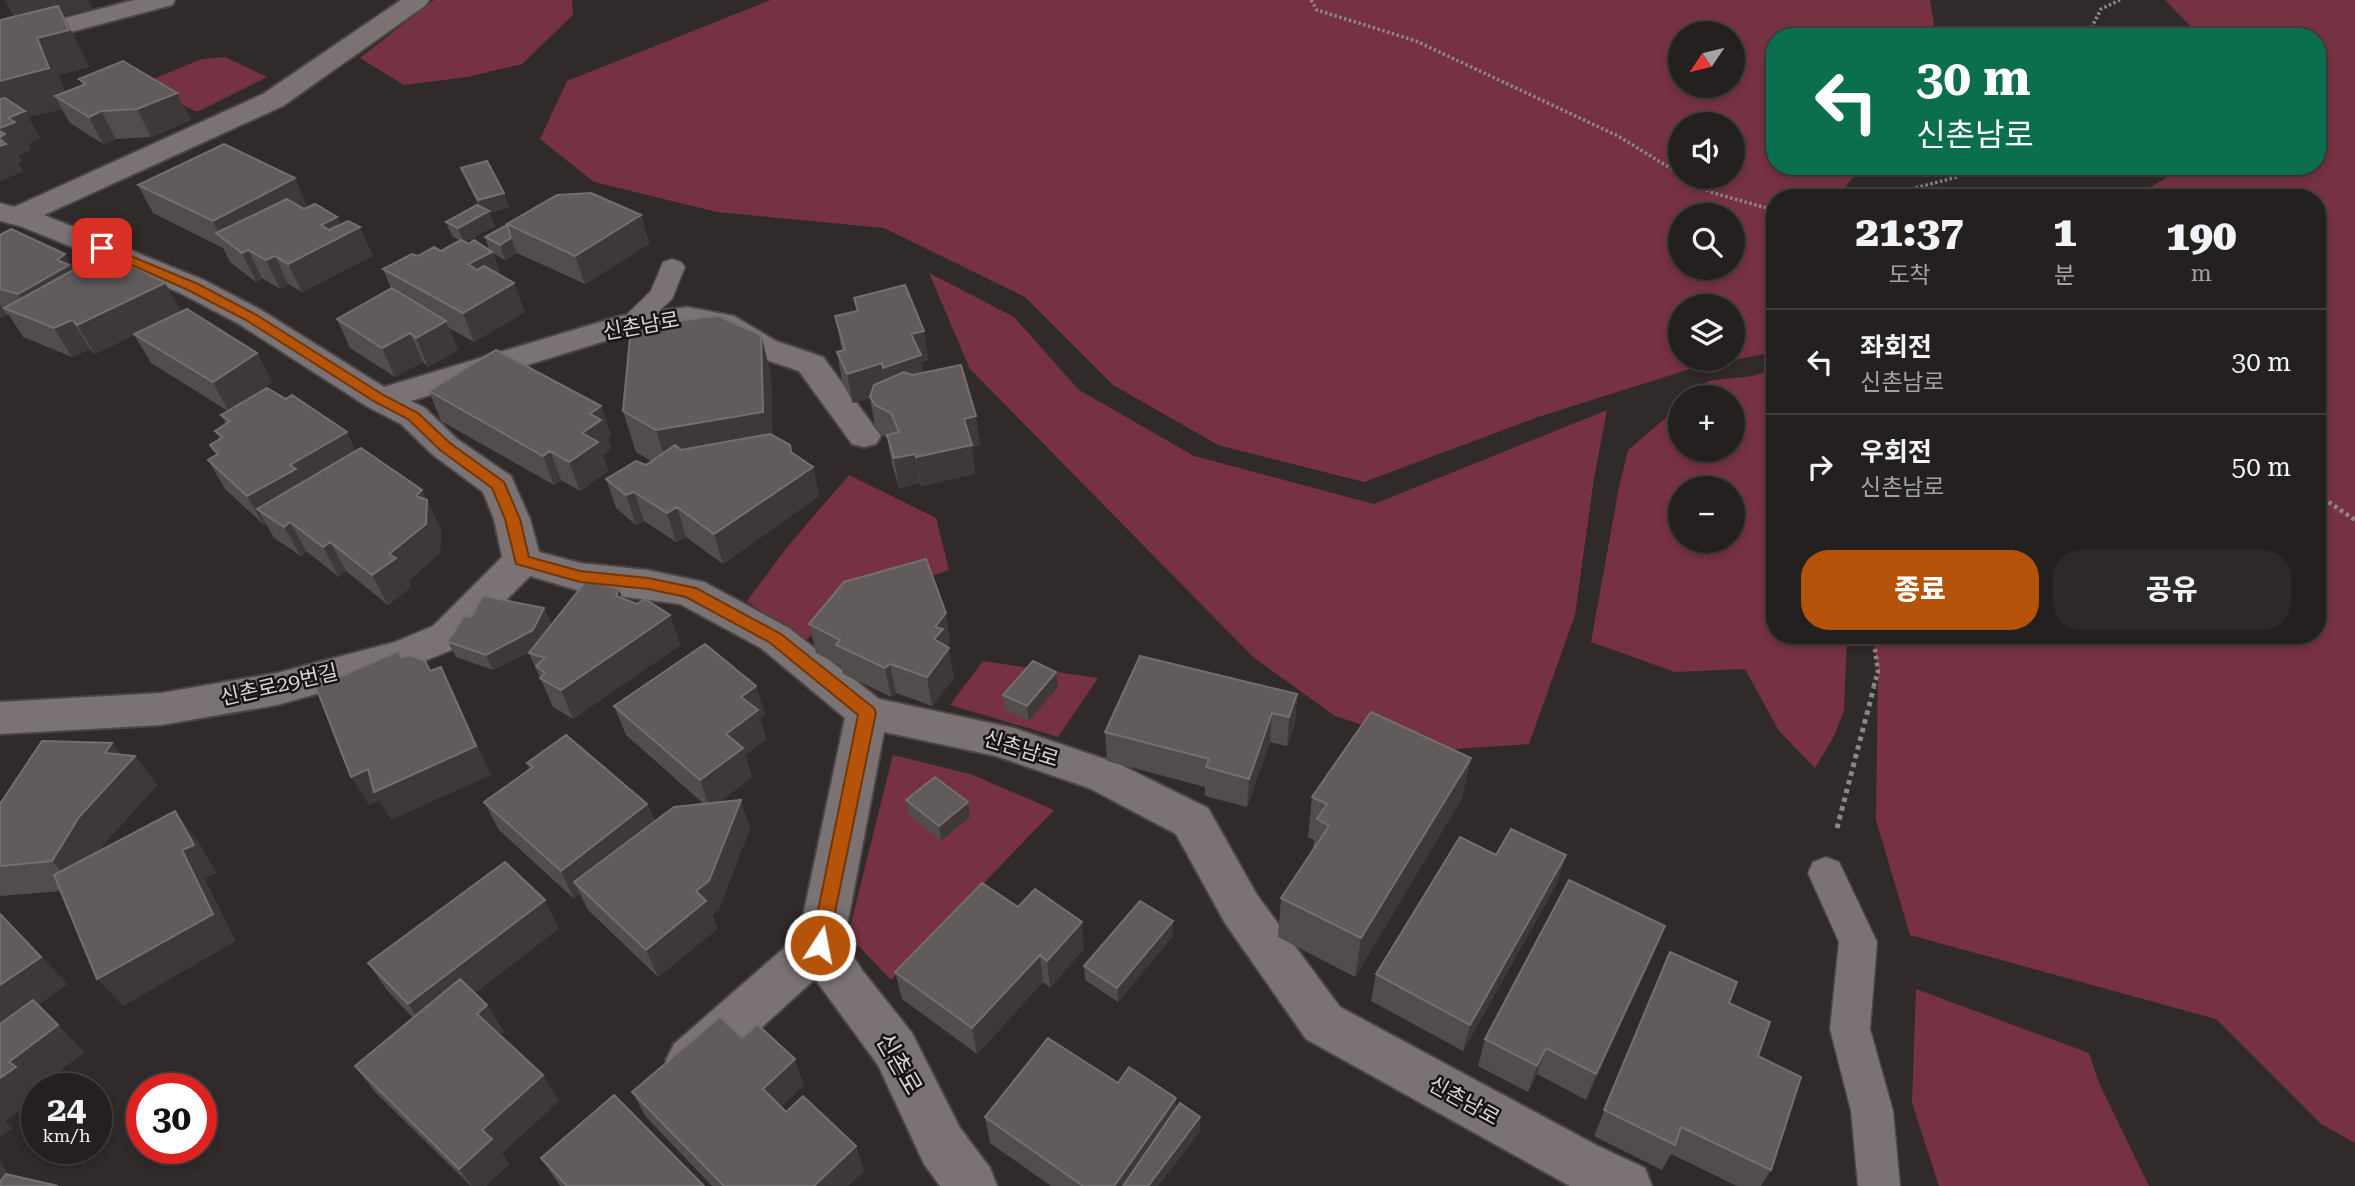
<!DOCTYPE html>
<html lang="ko">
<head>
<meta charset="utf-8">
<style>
  body { margin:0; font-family:"Roboto Serif","Noto Sans KR",serif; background:#2d2829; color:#f1f3f6; height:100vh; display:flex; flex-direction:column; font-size:26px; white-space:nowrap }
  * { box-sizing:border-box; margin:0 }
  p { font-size:23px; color:#a3a3a5 }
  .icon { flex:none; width:38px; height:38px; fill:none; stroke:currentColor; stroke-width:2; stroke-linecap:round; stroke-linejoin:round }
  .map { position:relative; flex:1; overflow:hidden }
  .side { position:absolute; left:1766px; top:189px; width:560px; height:455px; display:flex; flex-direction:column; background:#252020; border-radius:28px; box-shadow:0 4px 10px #0003,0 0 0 2px #423e3e }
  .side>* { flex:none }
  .banner { position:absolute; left:1766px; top:28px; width:560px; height:147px; border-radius:28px; box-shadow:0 4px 10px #0003,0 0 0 2px #423e3e; background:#0b6e4f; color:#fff; overflow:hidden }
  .needle { width:46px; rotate:235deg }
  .buttons { position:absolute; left:1668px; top:21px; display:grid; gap:14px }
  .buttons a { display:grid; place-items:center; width:77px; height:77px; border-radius:50%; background:#252020; box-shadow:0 4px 10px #0003,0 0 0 2px #423e3e; font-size:35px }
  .speed { position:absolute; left:21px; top:1073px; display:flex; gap:14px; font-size:35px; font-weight:700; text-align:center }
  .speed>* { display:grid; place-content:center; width:91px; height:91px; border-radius:50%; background:#252020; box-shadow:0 4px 10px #0003,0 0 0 2px #423e3e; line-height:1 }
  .speed small { font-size:18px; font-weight:400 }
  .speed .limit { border:10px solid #d22; background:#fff; color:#111 }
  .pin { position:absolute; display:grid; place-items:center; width:60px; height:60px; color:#fff; margin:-30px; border-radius:14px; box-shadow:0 4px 10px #0006 }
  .me { position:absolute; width:77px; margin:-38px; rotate:11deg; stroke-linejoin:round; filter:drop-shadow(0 0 5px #0008) }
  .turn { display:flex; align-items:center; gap:24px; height:147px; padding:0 35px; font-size:32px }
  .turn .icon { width:91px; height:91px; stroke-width:2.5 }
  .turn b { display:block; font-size:49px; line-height:60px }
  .eta { display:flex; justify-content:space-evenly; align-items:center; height:119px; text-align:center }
  .eta b { font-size:42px; font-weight:800; line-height:49px }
  .action { display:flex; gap:14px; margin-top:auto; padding:14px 35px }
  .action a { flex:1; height:80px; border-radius:28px; background:#b45309; color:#fff; font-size:28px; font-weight:800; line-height:80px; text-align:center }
  .action a+a { background:#2d2829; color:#f1f3f6 }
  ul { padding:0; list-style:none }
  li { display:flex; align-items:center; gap:21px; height:105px; padding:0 35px; border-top:2px solid #423e3e }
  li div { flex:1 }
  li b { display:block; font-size:26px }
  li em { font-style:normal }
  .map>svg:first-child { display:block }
  .green { fill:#763242; fill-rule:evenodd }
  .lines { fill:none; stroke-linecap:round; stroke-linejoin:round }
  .lane-casing { stroke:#4b4546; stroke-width:3 }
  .street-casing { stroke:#4b4546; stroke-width:4 }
  .path-far2 { stroke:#8d8788; stroke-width:3.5; stroke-dasharray:2.5 2.5; stroke-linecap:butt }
  .path-far1 { stroke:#8d8788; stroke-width:4.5; stroke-dasharray:3.5 3.5; stroke-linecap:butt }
  .path { stroke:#8d8788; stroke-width:5; stroke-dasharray:4.5 4.5; stroke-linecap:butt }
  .lane { fill:#7a7273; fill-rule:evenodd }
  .street { fill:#7a7273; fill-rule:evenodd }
  .wall { fill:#524c4d }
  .shaded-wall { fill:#3f3839 }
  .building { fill:#615b5c; stroke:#746e6f; stroke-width:2 }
  .route { fill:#b45309; stroke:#753606; stroke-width:2 }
  .labels { text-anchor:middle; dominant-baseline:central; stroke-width:5; stroke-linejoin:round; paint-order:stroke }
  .street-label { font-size:21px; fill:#d9d4d5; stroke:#171414 }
  .near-street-label { font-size:24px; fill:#d9d4d5; stroke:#171414 }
</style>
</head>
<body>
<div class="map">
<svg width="2355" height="1186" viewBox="0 0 2355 1186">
  <rect width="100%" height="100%" fill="#312a2b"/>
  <path class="green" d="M434,0H572L573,15L522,64L467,77L404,85L360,58Z
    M771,0H1930L1936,37H1774V166H1865L1848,183L1840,198H1774V352L1690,369L1538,417L1364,482L1218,445L1113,385L1025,297L884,228L717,212L594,182L540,139L567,81ZM1680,33H1732V86H1680ZM1680,124H1732V177H1680ZM1732,215V268H1680V215ZM1732,306V359H1680V306Z
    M2165,0H2355V1143L2321,1124L2216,1019L1910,935L1876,820L1878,671L1873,635H2317V198H2132L2166,178L2170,166H2317V37H2201Z
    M225,57L267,77L197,112L141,84L202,59Z
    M929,273L1014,317L1079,390L1194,456L1374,504L1607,410L1594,478L1575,615L1529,744L1439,750L1335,716L1253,657L970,369Z
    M1774,369V635H1847L1844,711L1833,738L1815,768L1779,731L1745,669L1675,672L1591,642L1619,487L1628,450L1680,406V450H1732V397H1690L1708,381L1753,376ZM1680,488H1732V541H1680Z
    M849,475L936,518L949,570L838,607L804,643L747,601L788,546Z
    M983,661L1098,678L1058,737L950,705Z
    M893,755L973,775L1054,810L891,980L848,935Z
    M1916,989L2089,1053L2099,1083L2149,1186H1939L1912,1103Z"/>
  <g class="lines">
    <g class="lane-casing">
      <path id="lane" d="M672,259L681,262L685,267L672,299L640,329L631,331L622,329L618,323L651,291L663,262Z
        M1826,857L1839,862L1877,942L1870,1029L1893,1111L1900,1186H1858L1851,1111L1830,1029L1839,942L1808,873L1813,862Z"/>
    </g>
    <g class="street-casing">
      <path id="street" d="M134,0H175L172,5L0,51V35Z
        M401,0H429L426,5L283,106L44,215L204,280L261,310L384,387L620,316L687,307L734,316L776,341L823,357L881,436L876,444L864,447L852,444L799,371L752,355L714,331L687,327L634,332L411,401L425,408L457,439L511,476L530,519L539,552L580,563L647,570L704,582L789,628L879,699L1014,728L1119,764L1208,808L1257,895L1340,1007L1598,1146L1645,1168L1652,1186H1570L1306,1039L1225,923L1176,834L1089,788L996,756L884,732L844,942L862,970L912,1033L960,1128L990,1168L997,1186H940L924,1164L878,1065L815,979L708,1076L691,1083L674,1076L666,1060L674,1044L799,935L845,718L761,648L680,604L580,591L530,576L461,646L405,669L277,705L161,725L0,734V702L161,693L277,673L395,642L433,626L502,557L494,519L483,492L433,455L401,424L368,407L239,324L182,294L129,270L20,226L0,221V203L14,207L263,94Z"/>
    </g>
    <path class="path-far2" d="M1311,0L1317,10L1416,41L1618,136L1680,174
      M2087,37L2101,9L2120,0
      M1685,177L1710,192L1774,210
      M1877,198L1957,177V166"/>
    <path class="path-far1" d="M2317,494L2355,520
      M1873,635L1878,671L1873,689"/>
    <path class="path" d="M1837,828L1874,687"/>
    <use href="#lane" class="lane"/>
    <use href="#street" class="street"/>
  </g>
  <path class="wall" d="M5,0L92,8L63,15L89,67L58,75L65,92L82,85L79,79L177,93L191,120L151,137L116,139L103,144L70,123L62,109L28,117L40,138L28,144L31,150L18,155L22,162L18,164L23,171L0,181L14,16Z
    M461,168L509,207L490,213L495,226L465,242L489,250L485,237L557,195L641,215L649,244L585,284L517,253L505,260L493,253L501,276L525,312L474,342L449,328L458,350L428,367L423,362L395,377L350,348L337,319L391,288L383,269L418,256L441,251L460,241L452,236L446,222L479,206L467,182Z
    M138,185L307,206L302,208L340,225L373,256L302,292L288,284L280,289L262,278L256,282L230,262L223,248L153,213Z
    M0,235L74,270L165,283L181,312L257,353L272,382L247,399L356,451L422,490L441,530L440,553L408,581L411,587L388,605L346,571L339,577L306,551L301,556L274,538L266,524L264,525L225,489L208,460L216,455L210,445L220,439L215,431L226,424L221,415L228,411L151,363L134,335L95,354L90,349L72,357L23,337L9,315H7L0,318Z
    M854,298L924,331L928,360L921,362L923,373L980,445L972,447L975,474L921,486L920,483L899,488L892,464L887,438L880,434L875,426L870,398L853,403L842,381L837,352L842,351L835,316L857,311Z
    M761,335L771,375L772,435L792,453L813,467L819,496L723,564L686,537L676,542L644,521L636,525L616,508L606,479L646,465L651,461L636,452L623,411Z
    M429,391L601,406L611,436L608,438L611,449L603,455L608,471L580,491L561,480L554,485L441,421Z
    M619,589L622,598L670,615L680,645L573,719L553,707L529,653L532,650L493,670L456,657L448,642L471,617L544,608L551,623L548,630Z
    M809,624L950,642L947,647L954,678L932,706L896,693L891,697L843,674L841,666L816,653Z
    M1058,687L1029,721L1005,710L1003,695Z
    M1297,694L1295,723L1287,746L1270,742L1247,807L1205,796V787L1107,761L1105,732Z
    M614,706L765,715L760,718L766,739L745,755L752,777L719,802L750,828L719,909L712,915L717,929L658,977L588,910L580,894L574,899L499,830L484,802L530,770L527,763L647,804L655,822L704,804L626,735Z
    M112,743L121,755L135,756L157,785L103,845L99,851L197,840L216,873L204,878L235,941L123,1006L61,891L0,896V804Z
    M1471,758L1462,798L1355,977L1278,937L1281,898L1313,850L1314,840L1308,837L1312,797Z
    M906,800L968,802L970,817L941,841L909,815Z
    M1496,855H1566L1557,883L1463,1051L1371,1001L1376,974Z
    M1018,907L1084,949L1050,988L1043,982L977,1054L902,999L895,972Z
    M1173,921V936L1118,1002L1085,980L1084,966Z
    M1665,926L1654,953L1586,1100L1537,1074L1528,1092L1478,1066L1485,1039Z
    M559,928L475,993L487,1005L504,1032L500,1035L559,1101L502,1153L509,1164L486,1186H471L375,1092L355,1066L413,1018L387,990L368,963Z
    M1670,952L1729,1003L1758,1056L1771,1170L1761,1186H1737L1671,1154L1662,1170L1594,1136Z
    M742,1038L804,1085L781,1107L786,1112L856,1146L864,1171L848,1186H712L646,1117L632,1092Z
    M1118,1083L1176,1098V1109L1200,1117V1131L1158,1186H1051L990,1143L985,1117Z
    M541,1158L704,1186H560Z"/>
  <path class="shaded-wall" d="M5,0H88L92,8L63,15L89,67L58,75L70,106L55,96L62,109L28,117L40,138L28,144L31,150L18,155L22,162L18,164L23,171L0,181V81L37,38L19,26Z
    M177,93L191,120L151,137L137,109Z
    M101,111L116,139L103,144L89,117Z
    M295,178L307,206L233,246L220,237L213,221Z
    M504,193L509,207L490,213L495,226L464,243L458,228L483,214L478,200Z
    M641,215L649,244L585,284L575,256Z
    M337,217L345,235L360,227L373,256L302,292L288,264L321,225Z
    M511,238L517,253L505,260L500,245Z
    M248,250L262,278L256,282L242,253Z
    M492,252L503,281L479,293L468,264Z
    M65,254L82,283L35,320L18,294L57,260Z
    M275,256L288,284L280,289L266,260Z
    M165,283L181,312L95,354L77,325Z
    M514,283L525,312L474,342L463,313Z
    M0,304L7,315L0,318Z
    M72,320L90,349L72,357L54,328Z
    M446,321L458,350L428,367L416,338Z
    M924,331L928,360L921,362L925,384L888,397L883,368L911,334Z
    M410,333L423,362L395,377L382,348Z
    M761,335L771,375L773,453L669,471L656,430Z
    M257,353L272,382L229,412L213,382Z
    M882,363L887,393L853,403L847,374Z
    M601,406L611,436L608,438L611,449L603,455L608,471L580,491L569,462L590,414Z
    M976,416L980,445L972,447L975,474L921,486L916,457L964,419Z
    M347,432L361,461L257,509L266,524L264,525L247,496L290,465Z
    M550,451L561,480L554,485L543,456Z
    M915,454L920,483L899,488L894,458Z
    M813,467L819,496L723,564L714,534Z
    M422,490L441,530L440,553L408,581L411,587L388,605L372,575L389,554L416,496Z
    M634,492L644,521L636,525L626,495Z
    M677,507L686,537L676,542L667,513Z
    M290,522L306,551L301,556L284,527Z
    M330,542L346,571L339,577L323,547Z
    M619,589L629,618L616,596Z
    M544,608L551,623L540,645L493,670L486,655Z
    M946,613L950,642L946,648H949L954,678L932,706L927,677L935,627Z
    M670,615L680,645L573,719L561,690Z
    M890,664L896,693L891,697L885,668Z
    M441,667L455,696L491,775L391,820L379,801L369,805L351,777Z
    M1056,672L1058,687L1029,721L1027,706Z
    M756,686L765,715L760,718L766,739L745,755L752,777L710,809L700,780L726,734L741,697Z
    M1297,694L1295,723L1287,746L1289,717Z
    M1272,713L1270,742L1247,807L1249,779Z
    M112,743L128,764L135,756L157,785L103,845L77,889L52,861L105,753Z
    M1471,758L1462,798L1355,977L1361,938Z
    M741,800L750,828L719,909L712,915L717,929L658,977L646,950L696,891Z
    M968,802L970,817L941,841L939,826Z
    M647,804L659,832L574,882L580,894L574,899L561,871Z
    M175,811L197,840L216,873L204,878L235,941L123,1006L97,979L182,850Z
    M1566,855L1557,883L1463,1051L1470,1025Z
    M545,900L559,928L426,1031L408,1004Z
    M0,914L68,984L38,1005L85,1052L38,1087L40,1088H37V1099L5,1121L13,1128L0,1137V1078L9,1062L0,1031Z
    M1173,921V936L1118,1002L1117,988Z
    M1082,922L1084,949L1050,988L1047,961Z
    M1665,926L1654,953L1586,1100L1596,1074Z
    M1040,955L1043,982L977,1054L972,1028Z
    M487,1005L504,1032L493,1041L477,1014Z
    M1546,1048L1537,1074L1528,1092L1537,1066Z
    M795,1059L804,1085L773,1115L763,1089Z
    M543,1075L559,1101L502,1153L509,1164L486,1186H472L459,1169L482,1130Z
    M1176,1098V1123L1132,1186H1114Z
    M1200,1117V1131L1158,1186H1148Z
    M856,1146L864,1171L848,1186H814Z
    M0,1161L16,1186H0Z"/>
  <path class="building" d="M58,6L69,30L37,38L49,68L0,81V20Z
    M123,61L177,93L137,109L101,111L89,117L55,96L86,84L79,79Z
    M5,98L25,111L8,118L15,122L0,128V99Z
    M0,131L5,134L0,137Z
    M0,139L6,144L0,146Z
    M224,144L295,178L213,221L138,185Z
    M487,161L504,193L478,200L461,168Z
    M591,193L641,215L575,256L507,224L557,195Z
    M287,199L304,209L315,204L337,217L321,225L329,230L348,221L360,227L288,264L275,256L266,260L248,250L242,253L216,233Z
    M477,205L489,211L458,228L446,222Z
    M507,225L511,238L500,245L485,237Z
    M11,229L65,254L57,260L69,265L18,294L0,289V235Z
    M461,240L469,244L474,240L492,252L468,264L477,270L484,266L514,283L463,313L383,269L412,254L418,256L434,247L441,251Z
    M106,252L165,283L77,325L72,320L54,328L4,308Z
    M905,285L924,331L911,334L921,355L883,368L882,363L847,374L837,352L845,350L835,316L858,311L854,298Z
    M392,288L446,321L416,338L410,333L382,348L337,319Z
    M187,309L257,353L213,382L134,334Z
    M718,316L761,335L763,412L656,430L623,411L631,327Z
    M496,350L601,406L590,414L601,420L582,433L598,442L569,462L550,451L543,456L429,391Z
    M961,365L976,416L964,419L972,445L916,457L915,454L894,458L887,435L899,432L891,413L875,405L870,397L874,385L904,372L912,375Z
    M267,388L286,399L292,395L347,432L290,465L296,469L247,496L208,460L218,454L210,445L223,437L215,431L230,421L221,415Z
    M770,434L790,445L791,452L813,467L714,534L677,507L667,513L634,492L626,495L606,479L636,461L646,465L675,445L681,450Z
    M361,448L422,490L416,496L427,500L426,524L389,554L396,558L372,575L330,542L323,547L290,522L284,527L257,509Z
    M926,559L946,613L935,627L943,629L934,639L949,648L927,677L890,664L885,668L836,645L840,640L809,624L844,582Z
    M587,580L619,589L616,596L637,604L645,599L670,615L561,690L540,678L545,673L536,666L545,658L529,653Z
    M483,596L544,608L533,630L486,655L448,642L464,616L471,617Z
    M705,644L756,686L741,697L758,710L726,734L743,748L700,780L614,706Z
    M399,651L401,658L409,655L425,661L430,671L441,667L476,746L374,792L368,769L351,777L316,687Z
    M1140,656L1297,694L1289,717L1272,713L1249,779L1206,767L1209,759L1105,732Z
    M1033,661L1056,672L1027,706L1003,695Z
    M1371,712L1471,758L1361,938L1281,898L1329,826L1317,819L1327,804L1312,797Z
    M566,735L647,804L561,871L484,802L533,767L527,763Z
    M42,741L112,743L105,753L135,756L79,817L52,861L0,866V804Z
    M935,777L968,802L939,826L906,800Z
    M741,800L709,881L696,891L706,901L646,950L574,882L674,807Z
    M175,811L194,845L182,850L213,914L97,979L54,875Z
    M1511,829L1566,855L1470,1025L1376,974L1460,837L1496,855Z
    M505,862L545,900L408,1004L368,963Z
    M1569,880L1665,926L1596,1074L1546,1048L1537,1066L1485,1039Z
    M982,883L1018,907L1035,889L1082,922L1047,961L1040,955L972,1028L895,972Z
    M1140,901L1173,921L1117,988L1084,966Z
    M0,914L41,957L0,985Z
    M1670,952L1737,982L1729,1003L1770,1022L1758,1056L1801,1077L1771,1170L1681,1127L1675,1145L1604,1110Z
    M460,979L487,1005L477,1014L543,1075L482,1130L492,1139L459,1169L355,1066Z
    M33,1000L58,1025L9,1062L16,1067L0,1078V1024Z
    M720,1017L742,1038L757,1024L795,1059L763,1089L786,1112L803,1096L856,1146L814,1186H724L632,1092Z
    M1048,1038L1118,1083L1129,1067L1176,1098L1114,1186H1083L985,1117Z
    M614,1095L704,1186H567L541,1158Z
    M1180,1103L1200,1117L1148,1186H1123Z
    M6,1174L58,1186H0V1182Z"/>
  <path class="route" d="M102,244L198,284L255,314L385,396L418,413L450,443L504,482L520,519L529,557L580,571L648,578L696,588L781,634L874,708L876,713L827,951L820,953L813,951L811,945L858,715L769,642L686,597L648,589L580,582L516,564L505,519L492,488L440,450L408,419L375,402L246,320L188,290L98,250V245Z"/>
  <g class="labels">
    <g class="street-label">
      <text transform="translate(641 326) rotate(-10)">신촌남로</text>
      <text transform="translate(279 685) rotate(-13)">신촌로29번길</text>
      <text transform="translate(1021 749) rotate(17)">신촌남로</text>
      <text transform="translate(1464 1101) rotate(29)">신촌남로</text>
    </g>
    <g class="near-street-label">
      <text transform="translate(899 1064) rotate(60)">신촌로</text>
    </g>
  </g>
</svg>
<div class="buttons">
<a><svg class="needle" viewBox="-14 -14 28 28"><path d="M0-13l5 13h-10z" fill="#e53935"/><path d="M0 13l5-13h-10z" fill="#a3a3a5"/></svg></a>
<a><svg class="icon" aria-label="sound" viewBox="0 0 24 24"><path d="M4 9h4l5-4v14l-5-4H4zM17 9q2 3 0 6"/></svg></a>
<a><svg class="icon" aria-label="search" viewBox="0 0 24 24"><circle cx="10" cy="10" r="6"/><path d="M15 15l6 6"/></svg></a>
<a><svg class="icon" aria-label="layers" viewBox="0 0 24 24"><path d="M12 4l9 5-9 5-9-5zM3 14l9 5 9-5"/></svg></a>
<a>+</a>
<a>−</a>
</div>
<div class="speed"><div>24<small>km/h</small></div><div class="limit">30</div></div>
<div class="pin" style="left:102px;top:248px;background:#d93025"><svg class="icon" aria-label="arrive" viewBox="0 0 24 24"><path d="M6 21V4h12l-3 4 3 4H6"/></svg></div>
<svg class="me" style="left:820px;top:945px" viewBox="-20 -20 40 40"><circle r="17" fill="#b45309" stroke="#fff" stroke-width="3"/><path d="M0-11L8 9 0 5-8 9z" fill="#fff"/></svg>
<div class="banner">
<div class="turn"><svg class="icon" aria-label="left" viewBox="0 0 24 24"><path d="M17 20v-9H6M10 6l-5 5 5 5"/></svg><div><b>30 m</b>신촌남로</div></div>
</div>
<section class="side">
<div class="eta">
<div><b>21:37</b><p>도착</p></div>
<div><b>1</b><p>분</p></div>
<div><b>190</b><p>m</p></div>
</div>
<ul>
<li><svg class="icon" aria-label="left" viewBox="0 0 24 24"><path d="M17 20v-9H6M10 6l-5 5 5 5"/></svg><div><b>좌회전</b><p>신촌남로</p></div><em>30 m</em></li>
<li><svg class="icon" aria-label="right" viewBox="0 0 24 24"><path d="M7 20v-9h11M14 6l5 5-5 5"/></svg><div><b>우회전</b><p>신촌남로</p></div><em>50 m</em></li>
</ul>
<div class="action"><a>종료</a><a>공유</a></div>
</section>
</div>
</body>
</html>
